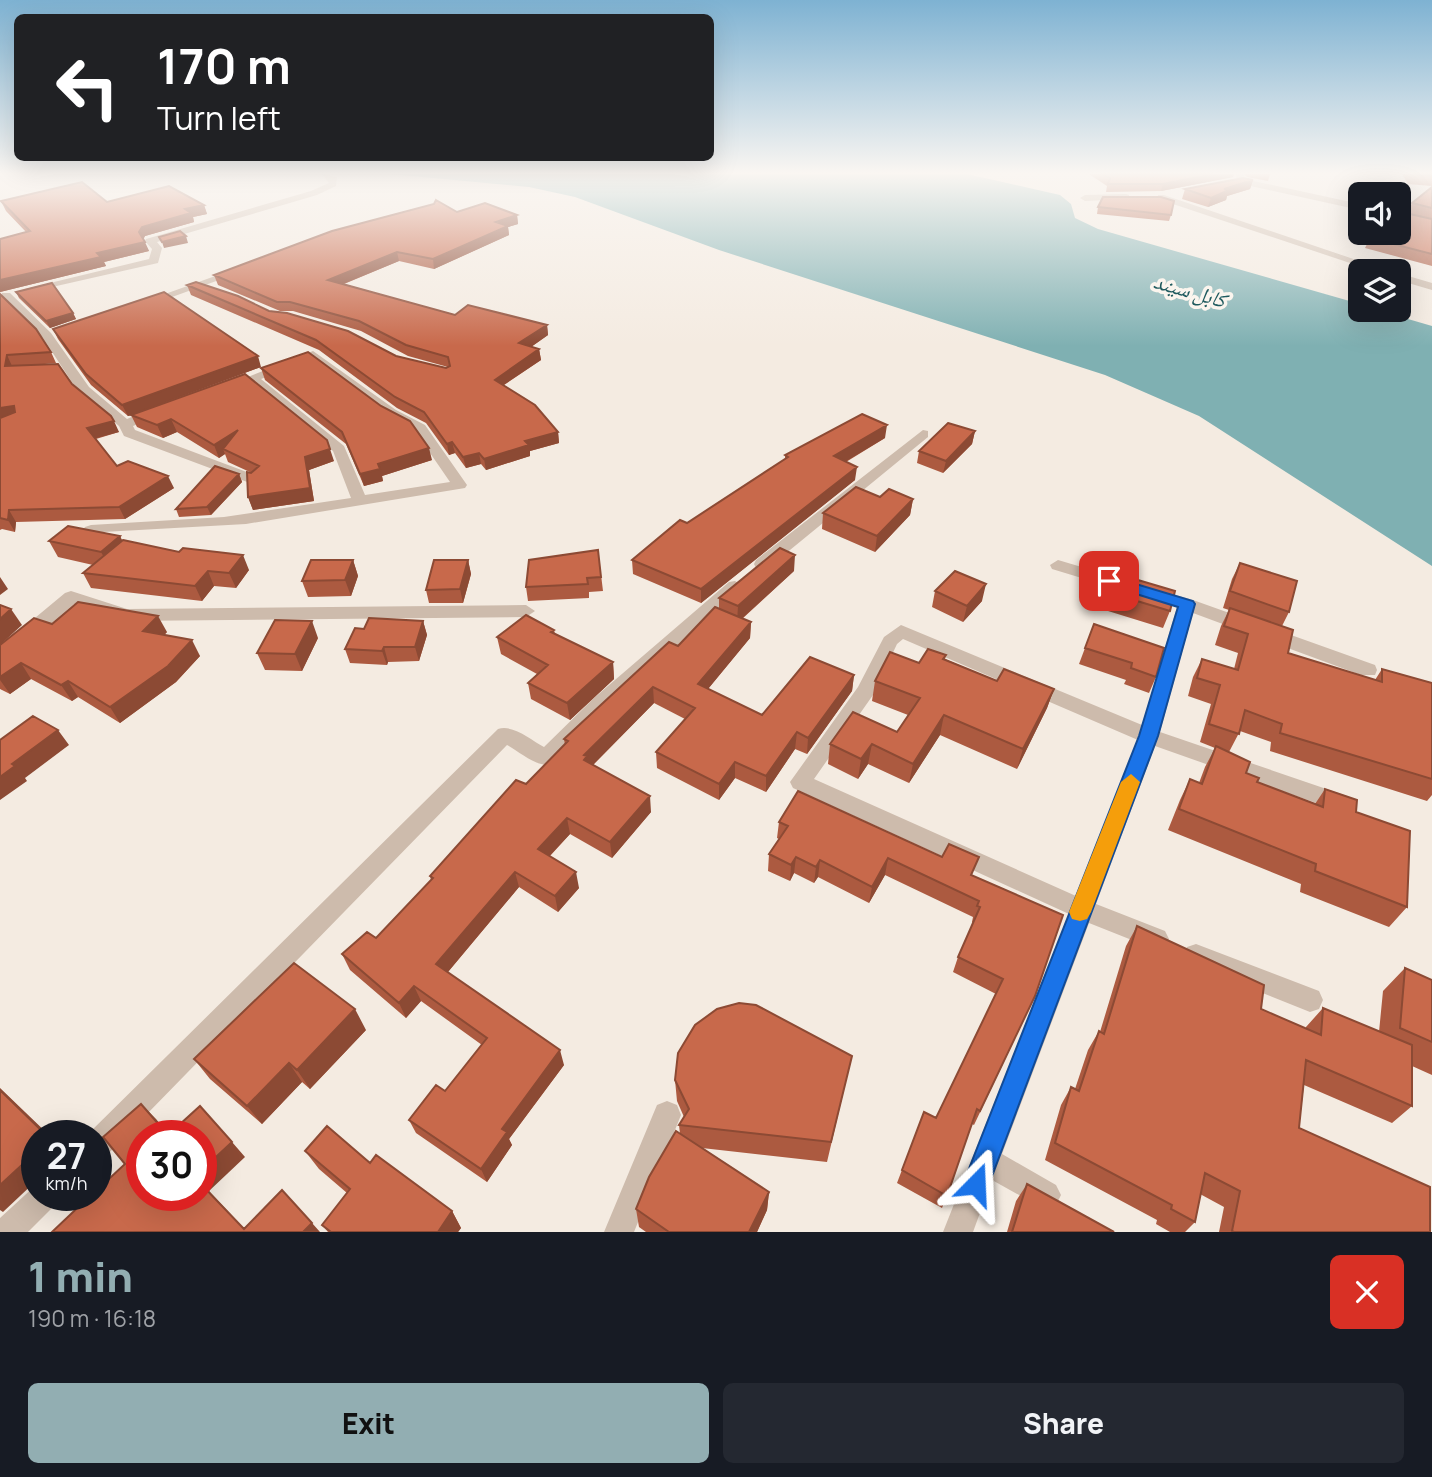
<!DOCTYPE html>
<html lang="en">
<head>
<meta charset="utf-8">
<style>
  body { margin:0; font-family:Manrope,"Noto Naskh Arabic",sans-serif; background:#242831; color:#f1f3f6; height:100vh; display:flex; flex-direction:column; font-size:26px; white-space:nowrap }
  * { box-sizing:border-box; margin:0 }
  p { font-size:23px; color:#9ea1a6 }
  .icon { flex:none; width:38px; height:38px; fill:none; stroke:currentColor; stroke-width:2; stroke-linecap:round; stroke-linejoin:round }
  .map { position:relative; height:1232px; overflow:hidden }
  .side { display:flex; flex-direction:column; background:#171b24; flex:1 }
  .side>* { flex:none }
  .guide { position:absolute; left:14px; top:14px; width:700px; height:147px; border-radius:10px; box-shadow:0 7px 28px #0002; background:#202124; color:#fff; overflow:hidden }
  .buttons { position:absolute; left:1348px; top:182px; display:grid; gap:14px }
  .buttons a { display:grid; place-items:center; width:63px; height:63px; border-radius:10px; background:#171b24; box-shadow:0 7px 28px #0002; font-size:35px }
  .speed { position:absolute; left:21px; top:1120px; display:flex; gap:14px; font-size:35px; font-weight:700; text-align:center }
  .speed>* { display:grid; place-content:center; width:91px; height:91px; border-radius:50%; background:#171b24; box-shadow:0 7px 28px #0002; line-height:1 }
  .speed small { font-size:18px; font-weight:400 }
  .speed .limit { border:10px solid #d22; background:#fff; color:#111 }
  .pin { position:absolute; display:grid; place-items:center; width:60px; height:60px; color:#fff; margin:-30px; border-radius:14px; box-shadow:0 4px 10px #0006 }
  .me { position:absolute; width:77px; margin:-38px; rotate:21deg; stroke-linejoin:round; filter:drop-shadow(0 0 5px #0008) }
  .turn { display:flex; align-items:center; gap:24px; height:147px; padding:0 28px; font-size:32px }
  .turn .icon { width:91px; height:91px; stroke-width:2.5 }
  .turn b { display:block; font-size:49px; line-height:60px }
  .round { display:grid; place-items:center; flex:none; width:74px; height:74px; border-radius:10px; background:#242831 }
  .headline { display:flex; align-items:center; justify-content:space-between; height:119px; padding:0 28px }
  h1 { font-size:42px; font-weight:800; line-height:52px; color:#92aeb2 }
  .button { display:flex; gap:14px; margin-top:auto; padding:14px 28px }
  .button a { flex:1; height:80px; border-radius:10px; background:#92aeb2; color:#111; font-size:28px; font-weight:800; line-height:80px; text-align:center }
  .button a+a { background:#242831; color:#f1f3f6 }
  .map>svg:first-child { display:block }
  .water { fill:#7fb0b2 }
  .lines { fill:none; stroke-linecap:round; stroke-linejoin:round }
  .minor { fill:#cdbbac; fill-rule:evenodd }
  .wall { fill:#ac5a40 }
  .shaded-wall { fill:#8c4a34 }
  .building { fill:#c8694b; stroke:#8c4a34; stroke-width:2 }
  .route { fill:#1a73e8; stroke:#114b97; stroke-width:2 }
  .slow { fill:#f59e0b }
  .labels { text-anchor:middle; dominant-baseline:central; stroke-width:7; stroke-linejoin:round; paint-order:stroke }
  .far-water-label { font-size:21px; font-style:italic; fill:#1f5a5e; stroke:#fbf5ee }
</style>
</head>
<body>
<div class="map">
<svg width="1432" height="1232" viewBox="0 0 1432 1232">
  <rect width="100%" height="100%" fill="#f4ebe1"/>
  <path class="water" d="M390,174H967L1060,195L1071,204L1075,218L1098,229L1360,304V310H1377L1432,326V566L1199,416L1105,375L719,250L575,197L529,187Z"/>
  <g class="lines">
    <path class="minor" d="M322,174L337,177L336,186L317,195L157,242L162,248L158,263L30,292L25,289L149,259L152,249L145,241L146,239L311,191L329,183Z
      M1236,174H1244V179L1360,204V210L1237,183Z
      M1126,194L1129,195V199L1085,201L1080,198L1085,195Z
      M1158,195H1164L1389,271H1374L1158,199Z
      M232,270L241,272L150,305L140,303Z
      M1398,273L1432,283V290L1398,280Z
      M2,293H10L51,333L89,387L127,419L148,410H158V416L133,426L135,430L260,477V483H250L124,436L119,426L79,393L43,338L2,297Z
      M313,351L396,410L425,425L467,485L465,488L246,524L85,533L83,530L85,527L91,525L224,517L351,498L333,451L250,383L229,391L223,387ZM312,360L386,416L415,431L450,482L365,495L344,446L261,379Z
      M923,430L928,431V437L768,568H756L754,564L756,560Z
      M1058,560L1193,600L1375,665L1377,670L1375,675H1361L1193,613L1160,732L1347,796L1350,802L1347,808L1339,811L1155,746L1096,904L1165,931L1169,939L1165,947L1157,950L1089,923L1002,1154L1056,1185L1061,1195L1056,1205L1046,1210L992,1180L973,1232H943L1069,914L793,788L790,782L858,687L884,637L901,625L1142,725L1177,607L1052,569L1050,565ZM903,639L1138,740L1076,896L814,779L873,695L897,644Z
      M735,581L743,586L741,590L608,708L553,764C538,769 520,752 507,745L106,1156L96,1160V1136H86L498,729C513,724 531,740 544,747L594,698L729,582Z
      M71,591L127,609L526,605L535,611L526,617L126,621L74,604L6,662L0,663V647L65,593Z
      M1196,944L1319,991L1323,1000L1319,1009L1310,1012L1187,963L1184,955L1187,947Z
      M667,1101L677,1105L681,1115L634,1232H604L657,1105Z
      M37,1184V1195H59L55,1205L28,1232H0V1218Z"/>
  </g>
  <path class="wall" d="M1089,174H1234L1233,177L1161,191L1106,192L1107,186Z
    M1244,174H1270L1268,181L1247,177Z
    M1402,174H1432V186L1408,184Z
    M1253,180L1250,189L1227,196L1226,200L1208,207L1182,199L1185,189Z
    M1432,187V266L1365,248L1370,238L1407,213L1412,203Z
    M1,201L107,202L204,205L207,214L193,217L194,222L145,236L143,240L149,251L104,262L106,266L0,292V239L26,232L6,211Z
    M1098,207L1171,215L1169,221L1097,214Z
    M457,212L517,215L518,224L508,227L509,235L434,269L399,261L344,284L455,315L547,325L548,335L531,347L539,349L541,360L504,385L558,432L559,443L530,451V456L486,470L481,464L466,468L455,453L449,455L426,423L397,408L319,350L191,295L187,285L269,311L396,356L446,368L448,367L408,356L361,331L293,311H280L218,285L214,275Z
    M16,292L73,313L76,319L50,328L19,298Z
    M0,294L51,352L56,363L34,365L72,384L119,432L96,439L117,466L174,488L125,519L16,522L15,532L2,529L0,530Z
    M53,329L261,367L128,416L91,385L58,339Z
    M261,368L432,460L382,476L383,481L364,486L346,444L265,380Z
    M245,374L334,461L309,470L314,501L253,510L248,497L252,473L228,462L225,454L219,458L177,432L163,438L137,427L131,415Z
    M975,431L972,444L943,473L917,463L919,451Z
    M885,438L846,462L855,480L701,603L633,574L632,560L785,459V455Z
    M239,474L242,482L211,515L179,517L176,509Z
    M880,497L913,499L910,515L875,552L822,529L823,513Z
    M120,536L122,541L249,570L236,588L214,586L202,601L91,588L83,573L93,565L58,557L49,541Z
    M598,550L603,591L589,592V598L528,601L526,587Z
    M353,560L358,576L351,596L308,597L302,581Z
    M468,560L471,574L463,603H429L426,590Z
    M1240,563L1289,612L1282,626L1288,653L1375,680L1382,669L1432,683V795L1427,801L1270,751L1271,742L1240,731L1229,752L1246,773L1257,782L1315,804L1325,789L1356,812L1407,907L1389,927L1300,892L1301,884L1168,830L1180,800L1190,779L1199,783L1205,767L1215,748L1200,742L1211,704L1188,696L1193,677L1202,659L1234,669L1238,653L1215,645L1221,626L1229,610L1223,608L1232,579Z
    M794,571L742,619L751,622L750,638L708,689L762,715L854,675L852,691L807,754L795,749L766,792L735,778L719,800L657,768L656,752L685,719L654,703L593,765L651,812L612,858L570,834L550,856L579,888L558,912L519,887L448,972L564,1065L509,1139L512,1145L487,1182L416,1133L409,1120L445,1091L482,1045L421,1001L406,1018L350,970L342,954L376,938L431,880L430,876L526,784L565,745L564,739L678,646L719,609V598Z
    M1121,575L1170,611L1163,628L1108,611Z
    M935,591L982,601L963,622L932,607Z
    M423,621L427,635L419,661L388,662L387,665L350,663L345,649L364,629Z
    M52,624L167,632L164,635L200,656L176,682L120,723L78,697L72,701L31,679L10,694L0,689V645Z
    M1094,624L1156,677L1149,693L1124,684L1126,680L1079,664Z
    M554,630L555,634L613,662L614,679L570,720L531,699L528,683L537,674L501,654L497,637Z
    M318,638L302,671L265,670L257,653Z
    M946,655L945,659L997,681L1054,689L1047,708L1017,769L940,735L909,783L868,764L858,779L828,764L830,744L897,732L908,715L872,701L875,681Z
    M779,822L973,876L1035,996L974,1125L972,1124L947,1196L942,1208L897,1183L924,1112L936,1118L996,994L953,972L958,957L973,923L972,922L973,917L885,875L869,903L818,877L814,883L794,873L790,881L768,871L769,854L779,839L777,838Z
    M1137,926L1261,1009L1306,1029V1027L1323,1008L1379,1032L1383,991L1405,968L1432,980V1075L1412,1066V1106L1392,1123L1304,1085L1299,1128L1430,1232H1219L1224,1207L1200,1194L1195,1222L1185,1232H1170L1156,1224L1157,1220L1045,1160L1061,1105L1071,1087L1075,1089L1088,1050L1099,1031L1100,1032L1126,946Z
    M366,1030L310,1089L302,1082L262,1124L210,1079L194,1059Z
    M847,1077L827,1162L702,1148L769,1192L767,1210L757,1232H646L639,1227L636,1209L680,1134L679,1125L684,1117L677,1101L675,1080Z
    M305,1151L370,1163L452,1211L461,1228L458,1232H328L322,1225L347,1193L319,1169Z
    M1027,1184L1114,1232H1007L1016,1201Z"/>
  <path class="shaded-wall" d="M1213,174H1234L1233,177L1161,191L1163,184Z
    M1253,180L1250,189L1227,196L1226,200L1208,207L1211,198L1224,189Z
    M204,205L207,214L193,217L194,222L145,236L142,241L139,232L142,227L185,209Z
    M517,215L518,224L508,227L509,235L434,269L433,259L496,222Z
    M186,236L188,243L164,248L162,242Z
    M145,242L149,251L104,262L106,266L0,292V280L97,253Z
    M397,252L399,261L331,289L328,280Z
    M73,313L76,319L50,328L46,321Z
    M547,325L548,335L521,354L519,343Z
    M539,349L541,360L496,390L495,380Z
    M7,355L12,366H5Z
    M258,356L261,367L128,416L122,405Z
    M14,406L20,418L0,421V408Z
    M171,419L177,432L163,438L157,425Z
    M114,421L119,432L93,439L87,428Z
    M887,425L885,438L833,469L834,456Z
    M238,430L223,449L225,454L219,458L214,445Z
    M975,431L972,444L943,473L946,461Z
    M558,432L559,443L530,451V456L486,470L484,459L525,441Z
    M452,442L455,453L449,455L447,444Z
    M429,448L432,460L382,476L383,481L364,486L360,474L378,464Z
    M330,449L334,461L309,470L314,501L253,510L248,497L305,457Z
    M479,453L481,464L466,468L463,457Z
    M857,467L855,480L701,603V589Z
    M239,474L242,482L211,515L207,507Z
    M168,476L174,488L125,519L119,507Z
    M913,499L910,515L875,552L877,536Z
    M9,510L16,522L15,532L8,520Z
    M120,536L128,552L110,568L101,552Z
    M243,555L249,570L236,588L229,573Z
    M795,555L794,571L737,623L738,606Z
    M353,560L358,576L351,596L345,580Z
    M468,560L471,574L463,603L460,589Z
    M208,571L214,586L202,601L195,586Z
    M0,577L8,589L0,595Z
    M986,584L982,601L963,622L967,606Z
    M11,609L22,625L0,645V619Z
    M158,616L167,632L152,647L143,631Z
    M312,621L318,638L302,671L295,654Z
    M423,621L427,635L419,661L415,647Z
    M751,622L750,638L698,701V684Z
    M192,640L200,656L176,682L120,723L110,707Z
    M384,647L388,662L387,665L382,651Z
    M613,662L614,679L570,720L567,703Z
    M21,663L31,679L10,694L0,680V677Z
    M854,675L852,691L807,754L808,738Z
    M68,681L78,697L72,701L61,685Z
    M653,687L654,703L589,769L584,760V755Z
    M1054,689L1047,708L1017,769L1023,749Z
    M944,715L940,735L909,783L913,764Z
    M58,730L69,745L25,778L27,781L0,800V777L12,764Z
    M797,732L795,749L766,792V776Z
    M872,744L868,764L858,779L861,759Z
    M735,762V778L719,800V784Z
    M650,796L651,812L612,858L610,842Z
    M567,818L570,834L541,865L538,849Z
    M796,857L794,873L790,881L791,865Z
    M888,858L885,875L869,903L872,887Z
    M820,860L818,877L814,883L816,867Z
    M515,872L519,887L442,979L436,964Z
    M576,872L579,888L558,912L555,896Z
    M414,986L421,1001L406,1018L399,1003Z
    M355,1009L366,1030L310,1089L297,1070Z
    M560,1050L564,1065L509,1139L512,1145L487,1182L481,1169L502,1129Z
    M289,1063L302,1082L262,1124L247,1106Z
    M0,1088L50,1136H47L0,1090Z
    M141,1104L156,1119L170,1136H169Z
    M232,1142L245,1157L209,1191L247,1232L201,1184V1171Z
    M37,1151V1180L3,1212L0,1210V1185Z
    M769,1192L767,1210L757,1232H749Z
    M452,1211L461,1228L458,1232H438Z
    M312,1223L320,1232H303Z"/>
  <path class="building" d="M1103,174H1213L1163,184H1108L1110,178Z
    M1412,174H1432V176Z
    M1243,178L1253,180L1224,189L1229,190L1211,198L1185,189Z
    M82,182L107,202L169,186L204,205L185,209L191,213L142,227L139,232L145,242L97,253L101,257L0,280V239L30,231L1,201Z
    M1432,187V208L1412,203Z
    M1103,197H1161L1174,201L1171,215L1098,207Z
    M436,200L457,212L485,203L517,215L496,222L508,226L433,259L397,252L328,280L455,315L468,305L547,325L519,343L539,349L495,380L535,405L558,432L525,441L529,445L484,459L479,453L463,457L452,442L447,444L424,412L395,397L316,340L187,285L196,282L238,296L269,311L287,313L348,331L396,356L446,368L450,366L448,357L406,345L359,321L290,302H277L214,275L332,231L434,204Z
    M1401,212L1432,219V254L1370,238L1376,233H1398V214Z
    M180,231L186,236L162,242L159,237Z
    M52,283L73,313L46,321L16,292Z
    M164,292L258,356L122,405L86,374L53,329Z
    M0,294L36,329L51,352L7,355L5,366L58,364L72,384L111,416L114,421L87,428L117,466L128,461L168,476L119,507L9,510L8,520L0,518V418L15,412L14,406L0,408Z
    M308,352L381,406L410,421L429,448L378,464L380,469L360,474L342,432L261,368Z
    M245,374L327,440L330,449L305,457L310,488L248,497L247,472L251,473L259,466L223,449L238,430L214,445L171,419L157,425L131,415Z
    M862,414L887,425L834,456L857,467L701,589L632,560L680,520L687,523L788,457L785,455Z
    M948,423L975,431L946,461L919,451Z
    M215,466L239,474L207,507L176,509Z
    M856,487L880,497L889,489L913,499L877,536L823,513Z
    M68,526L120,536L101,552L49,541Z
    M123,540L179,552L183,548L243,555L229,573L208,571L195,586L83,573Z
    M780,548L795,555L738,606L719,598Z
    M598,550L601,577L587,578L588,584L526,587L529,560Z
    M311,560H353L345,580L302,581Z
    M434,560H468L460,589L426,590Z
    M1240,563L1297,581L1289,612L1230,591Z
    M955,571L986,584L967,606L935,591Z
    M1121,575L1175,591L1170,611L1114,594Z
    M78,602L158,616L143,631L192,640L168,666L110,707L68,681L61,685L21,663L0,677V645L34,618L52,624Z
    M0,605L11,609L0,619Z
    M715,607L751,622L698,684L762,715L810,657L854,675L808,738L797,732L766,776L735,762L719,784L656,752L695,708L653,687L584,755L587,756L584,760L650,796L610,842L567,818L538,849L576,872L555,896L515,872L436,964L560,1050L502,1129L507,1132L481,1169L409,1120L436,1085L445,1091L487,1038L414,986L399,1003L342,954L367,932L376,938L433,878L430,876L516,780L526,784L568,741L564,739L669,642L678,646Z
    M1230,608L1293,630L1288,653L1382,682V669L1432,683V779L1280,733L1282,724L1245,710L1239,734L1209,724L1220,685L1197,678L1202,659L1238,670L1248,634L1224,626Z
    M526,615L554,630L551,632L613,662L567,703L528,683L548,665L497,637Z
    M369,618L423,621L415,647H384L382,651L345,649L355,628L364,629Z
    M275,620L312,621L295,654L257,653Z
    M1094,624L1164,648L1156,677L1131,668L1132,663L1085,648Z
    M928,649L946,655L943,659L997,681L1004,669L1054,689L1023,749L944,715L913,764L872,744L861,759L830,744L853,712L897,732L920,698L875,681L890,652L919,663Z
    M33,716L58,730L12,764L15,766L0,777V740Z
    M1216,746L1250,762L1246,773L1259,778L1257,782L1323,807L1325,789L1357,800L1356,812L1410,831L1407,907L1315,871L1316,864L1179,809L1190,779L1202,784Z
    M798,791L942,857L949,844L979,857L971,875L1063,915L1035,996L980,1111L977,1109L947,1196L902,1170L924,1112L936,1118L1003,979L958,957L980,907L977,906L979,901L888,858L872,887L820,860L816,867L796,857L791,865L769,854L788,826L779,822Z
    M1137,926L1264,985L1261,1009L1321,1035L1323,1008L1412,1045V1106L1306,1060L1299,1128L1430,1187V1232H1234L1232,1231L1240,1191L1205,1173L1195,1222L1171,1209L1172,1205L1055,1143L1071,1087L1079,1091L1099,1031L1104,1034Z
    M294,963L355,1009L297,1070L289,1063L247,1106L194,1059Z
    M1405,968L1432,980V1042L1400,1028Z
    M739,1003L756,1005L852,1056L831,1142L679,1125L689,1109L675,1080L678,1053L695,1025L717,1009Z
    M0,1090L47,1136H37V1151L0,1185Z
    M141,1104L168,1135L200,1106L232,1142L201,1171V1136H142V1195H201V1184L244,1229L282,1190L312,1223L303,1232H52L91,1195H96V1191L125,1164L103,1137Z
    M327,1126L370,1163L376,1155L452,1211L438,1232H331L322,1225L350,1189L305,1151Z
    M676,1131L769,1192L749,1232H669L636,1209L649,1177Z
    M1027,1184L1114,1232H1012Z"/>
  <linearGradient id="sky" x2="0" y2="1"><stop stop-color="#7eb2d2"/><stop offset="0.5" stop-color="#faf6f2"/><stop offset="1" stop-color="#faf6f2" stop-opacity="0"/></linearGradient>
  <rect width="1432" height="346" fill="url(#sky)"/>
  <path class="route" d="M1109,576L1193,601L1195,604L1158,736L989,1184L985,1193L976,1197L967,1193L963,1184L1139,736L1178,607L1104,584V578Z"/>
  <path class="slow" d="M1131,774L1140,782L1091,912L1087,919L1080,921L1072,919L1069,912L1121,782Z"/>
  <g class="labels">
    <g class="far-water-label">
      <text transform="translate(1190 290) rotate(16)">کابل سيند</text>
    </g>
  </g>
</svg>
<div class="buttons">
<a><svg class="icon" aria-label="sound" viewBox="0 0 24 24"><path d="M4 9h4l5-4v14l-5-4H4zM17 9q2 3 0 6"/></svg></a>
<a><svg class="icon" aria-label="layers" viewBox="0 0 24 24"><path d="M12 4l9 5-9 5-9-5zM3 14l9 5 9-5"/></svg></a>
</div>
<div class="speed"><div>27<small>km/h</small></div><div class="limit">30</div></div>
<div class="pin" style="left:1109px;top:581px;background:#d93025"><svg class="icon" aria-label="arrive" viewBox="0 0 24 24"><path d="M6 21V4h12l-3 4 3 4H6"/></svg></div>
<svg class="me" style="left:976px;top:1184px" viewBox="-20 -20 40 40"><path d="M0-17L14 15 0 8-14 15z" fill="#1a73e8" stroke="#fff" stroke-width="4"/></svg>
<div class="guide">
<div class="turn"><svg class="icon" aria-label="left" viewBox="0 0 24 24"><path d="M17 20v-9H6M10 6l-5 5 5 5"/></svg><div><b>170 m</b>Turn left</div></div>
</div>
</div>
<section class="side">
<div class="headline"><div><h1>1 min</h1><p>190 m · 16:18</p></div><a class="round" style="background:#d93025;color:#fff"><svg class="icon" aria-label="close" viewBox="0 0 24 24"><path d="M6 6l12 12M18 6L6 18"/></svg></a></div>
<div class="button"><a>Exit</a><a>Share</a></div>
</section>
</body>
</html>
